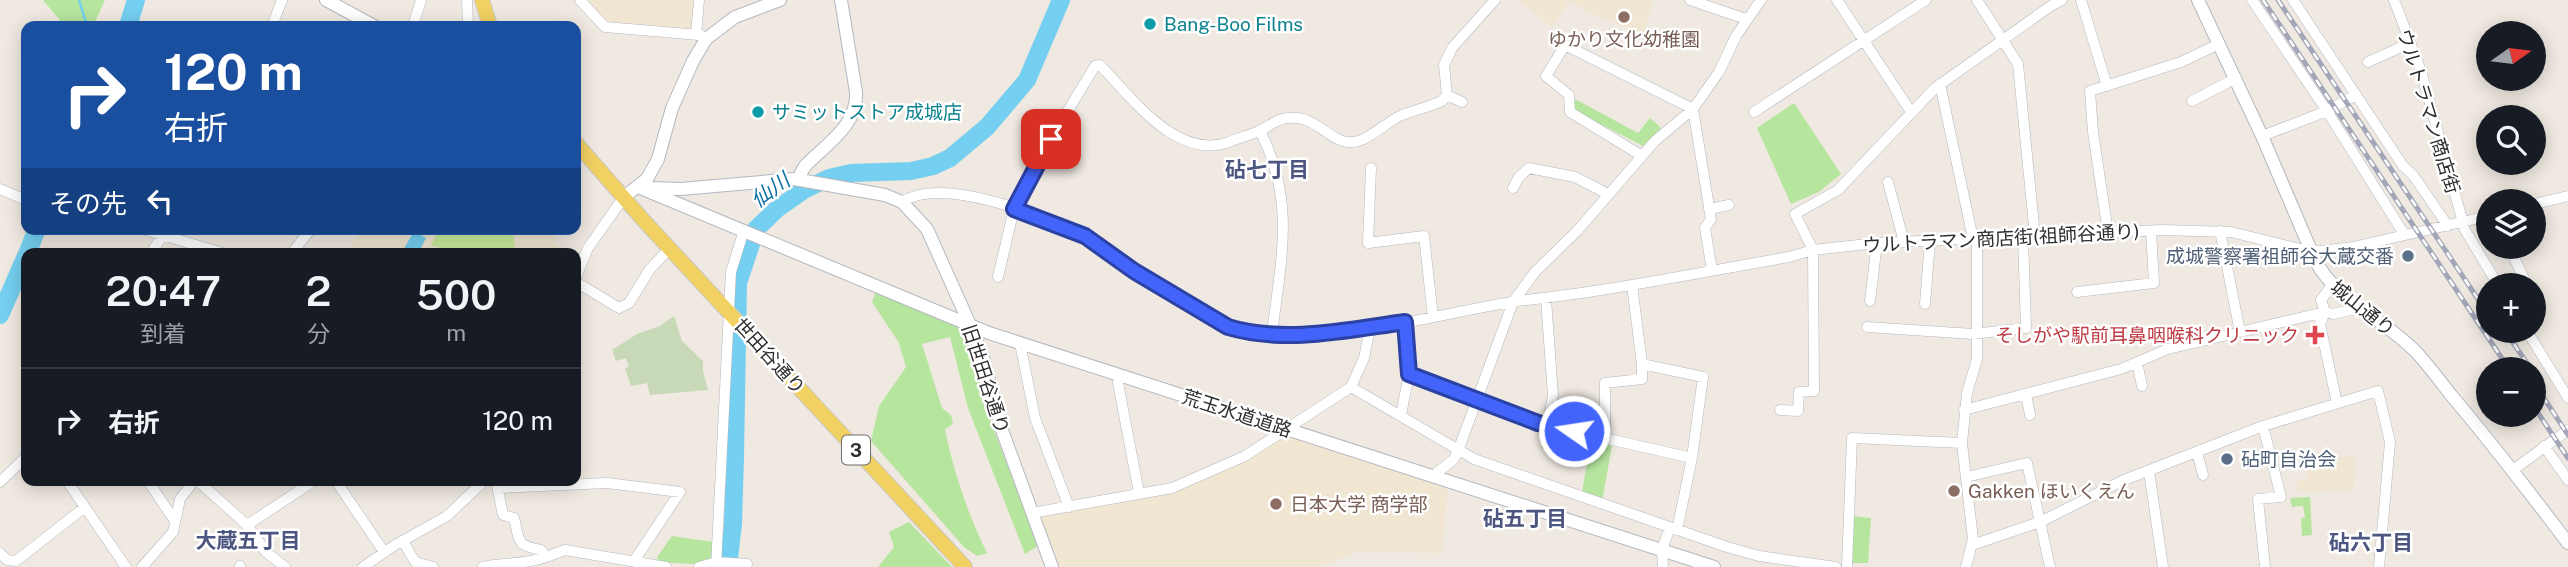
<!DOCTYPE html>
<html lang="ja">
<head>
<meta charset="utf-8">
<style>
  body { margin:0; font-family:"Public Sans","Noto Sans JP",sans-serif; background:#242831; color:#f1f3f6; height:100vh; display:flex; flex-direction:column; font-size:26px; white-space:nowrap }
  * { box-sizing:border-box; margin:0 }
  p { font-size:23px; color:#9ea1a6 }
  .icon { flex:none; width:38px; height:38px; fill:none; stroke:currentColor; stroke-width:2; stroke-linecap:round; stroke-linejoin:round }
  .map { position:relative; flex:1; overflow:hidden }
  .sheet { position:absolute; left:21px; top:248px; width:560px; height:238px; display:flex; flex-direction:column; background:#171b24; border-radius:14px; box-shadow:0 4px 18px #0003 }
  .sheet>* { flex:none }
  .hud { position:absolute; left:21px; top:21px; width:560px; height:214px; border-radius:14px; box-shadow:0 4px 18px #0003; background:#1a4fa0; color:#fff; overflow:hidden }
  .needle { width:46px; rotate:76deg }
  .buttons { position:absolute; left:2476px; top:21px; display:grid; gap:14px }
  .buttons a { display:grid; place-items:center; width:70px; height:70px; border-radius:50%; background:#171b24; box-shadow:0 4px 18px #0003; font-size:35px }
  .pin { position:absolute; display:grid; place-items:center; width:60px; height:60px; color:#fff; margin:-30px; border-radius:14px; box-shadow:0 4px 10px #0006 }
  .me { position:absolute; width:77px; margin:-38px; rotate:283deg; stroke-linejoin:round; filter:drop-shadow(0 0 5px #0008) }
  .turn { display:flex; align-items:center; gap:24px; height:147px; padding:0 28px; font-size:32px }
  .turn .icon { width:91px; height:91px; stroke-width:2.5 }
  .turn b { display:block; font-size:49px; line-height:60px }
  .then { display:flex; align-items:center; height:66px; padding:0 28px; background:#0003; gap:14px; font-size:26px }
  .eta { display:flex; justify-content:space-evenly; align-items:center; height:119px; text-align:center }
  .eta b { font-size:42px; font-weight:600; line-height:49px }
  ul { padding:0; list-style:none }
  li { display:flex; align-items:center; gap:21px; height:105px; padding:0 28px; border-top:2px solid #363941 }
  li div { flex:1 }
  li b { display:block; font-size:26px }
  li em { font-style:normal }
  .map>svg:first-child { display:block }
  .education { fill:#f0e6d1 }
  .green { fill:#b6e59e }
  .cemetery { fill:#c8d9b8 }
  .pitch { fill:#c9ec9a }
  .water { fill:#75cff0 }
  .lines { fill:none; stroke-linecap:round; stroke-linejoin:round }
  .stream { stroke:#75cff0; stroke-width:2.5 }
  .river { stroke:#75cff0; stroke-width:18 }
  .street-casing { stroke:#b4b7c1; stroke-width:11 }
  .secondary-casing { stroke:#b4b7c1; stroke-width:14 }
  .primary-casing { stroke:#c9c9c9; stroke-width:16 }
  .street { stroke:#fff; stroke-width:10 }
  .secondary { stroke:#fff; stroke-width:12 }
  .primary { stroke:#f2d163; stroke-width:14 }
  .rail-casing { stroke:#a3a6b8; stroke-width:5 }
  .rail { stroke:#fff; stroke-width:2.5; stroke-dasharray:8; stroke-linecap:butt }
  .route-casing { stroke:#2b41a3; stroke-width:18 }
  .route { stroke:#4264fb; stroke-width:12 }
  .education-dot { fill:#8d6e63; stroke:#fff; stroke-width:2.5 }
  .culture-dot { fill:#0f9aa8; stroke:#fff; stroke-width:2.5 }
  .service-dot { fill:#5c6f8a; stroke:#fff; stroke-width:2.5 }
  .health-dot { fill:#e0444e; stroke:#fff; stroke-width:2.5 }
  .labels { text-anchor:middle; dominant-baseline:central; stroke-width:5; stroke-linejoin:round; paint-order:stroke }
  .shield { fill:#fff; stroke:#6d6d6d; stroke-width:2 }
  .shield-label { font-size:18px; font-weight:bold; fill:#2e2e2e }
  .culture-label { font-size:19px; fill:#0d838f; stroke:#fff; text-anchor:start }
  .education-label { font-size:19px; fill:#785e54; stroke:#fff; text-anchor:start }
  .street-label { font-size:19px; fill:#2e2e2e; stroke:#fff }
  .service-label { font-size:19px; fill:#4e5e75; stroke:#fff; text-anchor:end }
  .health-label { font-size:19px; fill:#be3a42; stroke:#fff; text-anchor:end }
  .neighbourhood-label { font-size:21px; font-weight:bold; fill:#4d5680; stroke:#fff }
  .water-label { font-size:21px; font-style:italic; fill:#0d6fa3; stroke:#fff }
</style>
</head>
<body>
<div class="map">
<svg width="2568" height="567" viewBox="0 0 2568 567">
  <rect width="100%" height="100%" fill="#efe9e1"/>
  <path class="education" d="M584,0H695L693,31L603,21Z
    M1518,0H1653L1644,35L1591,13L1569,1L1552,27Z
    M360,229H557L555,245L582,253L576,270V254H355L349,251Z
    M1289,432L1448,487L1442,553L1357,552L1319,567H1057L1038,516L1172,491L1210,477L1265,449Z
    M2355,454L2354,490L2298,492L2297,480L2308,479L2307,465Z"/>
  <path class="green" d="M43,0H105L93,26H62L59,19Z
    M1573,98L1638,133L1650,118L1661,128L1643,146L1573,110Z
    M1794,103L1841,174L1819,192L1791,204L1757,128Z
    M876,291L965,329L985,406L1038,546L1025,554L968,408L950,337L922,344L942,408L951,415L953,424L945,429C953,470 968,515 987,553L977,556L964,547L871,441L879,406L906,367L899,343L872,302Z
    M1545,430L1612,446L1602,501L1582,493L1587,462L1541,448Z
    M2310,497L2312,535L2302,536L2301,518L2305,517L2303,506L2292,507L2290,498Z
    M1852,516L1871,518L1868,563H1850Z
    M909,522L952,567H878L894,547L889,532Z
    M672,536L713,542L712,559L693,564L659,562L657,557Z"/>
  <path class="cemetery" d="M674,316L682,341L703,361V371L708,390L650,395L647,383L631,386L625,368L629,367L626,358L616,361L612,350L637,334L660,326Z"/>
  <path class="pitch" d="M440,229H513L515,254H460L431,245Z"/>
  <path class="water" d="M414,231L426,238L418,254H401Z"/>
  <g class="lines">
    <path class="stream" d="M79,0L87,26"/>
    <path class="river" d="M128,26L136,0
      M27,254L37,229
      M0,315L26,256
      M728,567L733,524L735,458L738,283L756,229L777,209L804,190L829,178L851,173L911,171L933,166L950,158L987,127L1027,80L1061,0"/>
    <g class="street-casing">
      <path id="street" d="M467,0L468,26
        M580,0L605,27L700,35L706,39
        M1690,0L1746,19
        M1837,0L1911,112
        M1977,0L2018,64L2035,236
        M2081,0L2107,86
        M2252,0L2327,111L2404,234
        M2293,0L2403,166L2413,175L2448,226
        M2394,0L2421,71L2465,230L2498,285
        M272,26L282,0
        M413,26L421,0
        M696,35L699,0
        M2368,62L2410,43
        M1940,84L1972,234L1977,245V359L1967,393L1962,443L1973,539L1966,567
        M1447,95L1462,102
        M2192,101L2236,78
        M1754,112L1926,0
        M1260,131C1296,202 1281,258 1272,334
        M2262,136L2327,111L2356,95
        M1642,156L1570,112L1569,95L1546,76L1565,45L1693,109L1711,219L1705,228L1712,270
        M1371,168L1368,243L1424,236L1433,317
        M1888,182L1904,242
        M1513,188L1519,177L1529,168L1575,177L1608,194
        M0,189L26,200
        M902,202C942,175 1043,216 1082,235C1101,244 1117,261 1135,272C1166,291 1197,309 1228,327C1312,352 1426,316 1511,302C1541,298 1571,295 1601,290C1664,280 1726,268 1789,257L1813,250L1877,243L2162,230L2231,232L2300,249L2320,251L2353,247L2488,216
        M2534,204L2568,196
        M1709,209L1729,205
        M142,229L226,254
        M2220,231L2240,332
        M2108,233L2093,132L2090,91L2181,62L2219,44
        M2509,247L2527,285
        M150,254L167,230
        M291,254L311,229
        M576,277L588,248L624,197
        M998,277L1014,209L1038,160L1095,66L1100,65C1132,98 1177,161 1229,142C1239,138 1250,135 1259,131C1269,127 1277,118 1288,118C1313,116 1320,131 1340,140C1362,150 1383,123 1402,115C1415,110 1429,107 1442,101L1447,95L1444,65L1452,48L1495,0
        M576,282L619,308L629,303L650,269L670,248
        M1632,285L1642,364L1703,377L1692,458L1677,530
        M2332,285L2321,300L2325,312L2333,314L2360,308
        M2077,292L2154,283L2151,231
        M1546,299L1553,395L1548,425
        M2534,300V302
        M1870,301L1877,243
        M1925,304L1930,241
        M2325,312L2320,324L2337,403
        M1867,327L1973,334L2026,328L2023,237
        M2527,331L2568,398
        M1020,343L1035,418L1069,507
        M2137,362L2142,386
        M1409,374L1538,423L1692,458
        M1120,376L1118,383L1139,493
        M1351,387L1474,459L1727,547L1759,556L1836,567
        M2026,394L2030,415
        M1780,410L1798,411L1799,392L1814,391L1813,250L1795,214L1838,190L1935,88L2052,5L2062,0
        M1964,410L2121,369L2168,349L2325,312
        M1401,415L1409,374L1405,322
        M2263,426L2281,497L2258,499L2265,567
        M1600,438L1605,424V383L1642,379V364
        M2544,446L2568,480
        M2197,452L2203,475
        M2513,470L2568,430
        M2149,471L2163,567
        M1433,476L1454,459L1458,451L1513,302L1535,272L1577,231L1655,141L1693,109L1719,72L1736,36L1761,0
        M1966,477L2027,463L2050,567
        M67,481L126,567
        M148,481L175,521
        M198,481L247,525L266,552L285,567
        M336,481L384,552
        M496,481L503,515L514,518C520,541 515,545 541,550L546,557L565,550L666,567
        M0,482L26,457
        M499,488L607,483L680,492L634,561
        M1032,513L1172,488L1245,456L1351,387L1364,358L1370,328
        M247,525L314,481
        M403,541L415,562L433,567
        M1972,545L2040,522L2124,480L2263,426L2378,391L2390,442L2379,567
        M0,553L7,560L16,561L85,507
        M240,566V567
        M142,567L173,532L180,499L194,481
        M363,567L395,545L447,516L484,481
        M483,567C505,562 525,565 546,557
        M699,567L717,562L747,564
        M716,567L731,272L744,230
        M1663,567L1662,550L1670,527
        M1847,567L1852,438L1962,443"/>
    </g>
    <g class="secondary-casing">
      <path id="secondary" d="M326,0L374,26
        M2198,0L2262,136L2315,260C2337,302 2385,319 2417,353C2429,366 2440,381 2451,395C2492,443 2530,493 2568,543
        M801,180V173L805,166C826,144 858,126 856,92L841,0
        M638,187L989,333L1714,567
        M650,188L681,189L794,179L885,195L902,202L927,229L971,327L982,354L1003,433L1052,567
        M624,197L647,179L658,159L672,108L693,61L706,39L735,17L780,0"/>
    </g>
    <g class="primary-casing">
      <path id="primary" d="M482,0L490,26
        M576,143L645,222L965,567"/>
    </g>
    <use href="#street" class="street"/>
    <use href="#secondary" class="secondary"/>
    <use href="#primary" class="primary"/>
    <g class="rail-casing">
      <path id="rail" d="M2263,0L2509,369
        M2278,0L2488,314
        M2505,331L2531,369
        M2534,383L2568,435
        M2534,407L2568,458"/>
    </g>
    <use href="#rail" class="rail"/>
  </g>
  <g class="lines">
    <g class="route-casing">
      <path id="route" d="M1051,139L1014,209L1085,236L1134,271L1228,327C1285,344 1347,330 1405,322L1409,374L1538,423L1574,431"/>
    </g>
    <use href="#route" class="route"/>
  </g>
  <g class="education-dot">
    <circle cx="1624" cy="17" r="7"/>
    <circle cx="1954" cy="491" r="7"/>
    <circle cx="1276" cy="504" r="7"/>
  </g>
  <g class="culture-dot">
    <circle cx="1150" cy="24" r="7"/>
    <circle cx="758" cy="112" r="7"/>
  </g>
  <g class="service-dot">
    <circle cx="2408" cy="256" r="7"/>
    <circle cx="2227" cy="459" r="7"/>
  </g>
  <path class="health-dot" d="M2311.5 324.5h7v7h7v7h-7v7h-7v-7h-7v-7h7z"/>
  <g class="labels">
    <rect class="shield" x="842" y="435.5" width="28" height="29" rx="5"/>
    <g class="shield-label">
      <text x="856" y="450">3</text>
    </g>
    <g class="culture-label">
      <text x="1164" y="24">Bang-Boo Films</text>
      <text x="772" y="112">サミットストア成城店</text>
    </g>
    <g class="education-label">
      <text x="1624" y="39" text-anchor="middle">ゆかり文化幼稚園</text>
      <text x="1968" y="491">Gakken ほいくえん</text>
      <text x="1290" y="504">日本大学 商学部</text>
    </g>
    <g class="street-label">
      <text transform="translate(2429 111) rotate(73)">ウルトラマン商店街</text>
      <text transform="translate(2001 238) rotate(-3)">ウルトラマン商店街(祖師谷通り)</text>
      <text transform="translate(2363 308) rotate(39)">城山通り</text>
      <text transform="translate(770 356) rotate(48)">世田谷通り</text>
      <text transform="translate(986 379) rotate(72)">旧世田谷通り</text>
      <text transform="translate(1237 413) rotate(18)">荒玉水道道路</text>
    </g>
    <g class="service-label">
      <text x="2394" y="256">成城警察署祖師谷大蔵交番</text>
      <text x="2241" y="459" text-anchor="start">砧町自治会</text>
    </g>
    <g class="health-label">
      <text x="2299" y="335">そしがや駅前耳鼻咽喉科クリニック</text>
    </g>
    <g class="neighbourhood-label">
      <text x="1267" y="169">砧七丁目</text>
      <text x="1525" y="518">砧五丁目</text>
      <text x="248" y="540">大蔵五丁目</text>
      <text x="2371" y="542">砧六丁目</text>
    </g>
    <g class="water-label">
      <text transform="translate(770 190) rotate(-36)">仙川</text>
    </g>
  </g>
</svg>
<div class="buttons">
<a><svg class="needle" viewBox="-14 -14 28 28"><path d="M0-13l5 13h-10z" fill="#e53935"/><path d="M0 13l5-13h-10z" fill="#9ea1a6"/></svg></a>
<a><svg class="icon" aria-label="search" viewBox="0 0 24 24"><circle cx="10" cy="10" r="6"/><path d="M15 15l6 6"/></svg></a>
<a><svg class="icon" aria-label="layers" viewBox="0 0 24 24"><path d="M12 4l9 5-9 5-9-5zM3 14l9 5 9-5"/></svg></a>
<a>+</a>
<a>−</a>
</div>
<div class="pin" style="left:1051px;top:139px;background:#d93025"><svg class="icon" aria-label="arrive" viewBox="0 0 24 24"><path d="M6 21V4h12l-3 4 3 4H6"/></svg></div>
<svg class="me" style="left:1574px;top:431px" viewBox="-20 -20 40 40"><circle r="17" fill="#4264fb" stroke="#fff" stroke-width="3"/><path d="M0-11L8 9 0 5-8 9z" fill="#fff"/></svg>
<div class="hud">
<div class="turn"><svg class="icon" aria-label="right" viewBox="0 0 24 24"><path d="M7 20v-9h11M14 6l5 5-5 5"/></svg><div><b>120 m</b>右折</div></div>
<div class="then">その先<svg class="icon" aria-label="left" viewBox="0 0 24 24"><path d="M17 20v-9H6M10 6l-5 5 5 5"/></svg></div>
</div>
<section class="sheet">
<div class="eta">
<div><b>20:47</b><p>到着</p></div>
<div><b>2</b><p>分</p></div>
<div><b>500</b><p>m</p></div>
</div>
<ul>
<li><svg class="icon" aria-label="right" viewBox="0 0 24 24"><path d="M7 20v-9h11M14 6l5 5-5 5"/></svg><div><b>右折</b></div><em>120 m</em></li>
</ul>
</section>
</div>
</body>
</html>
